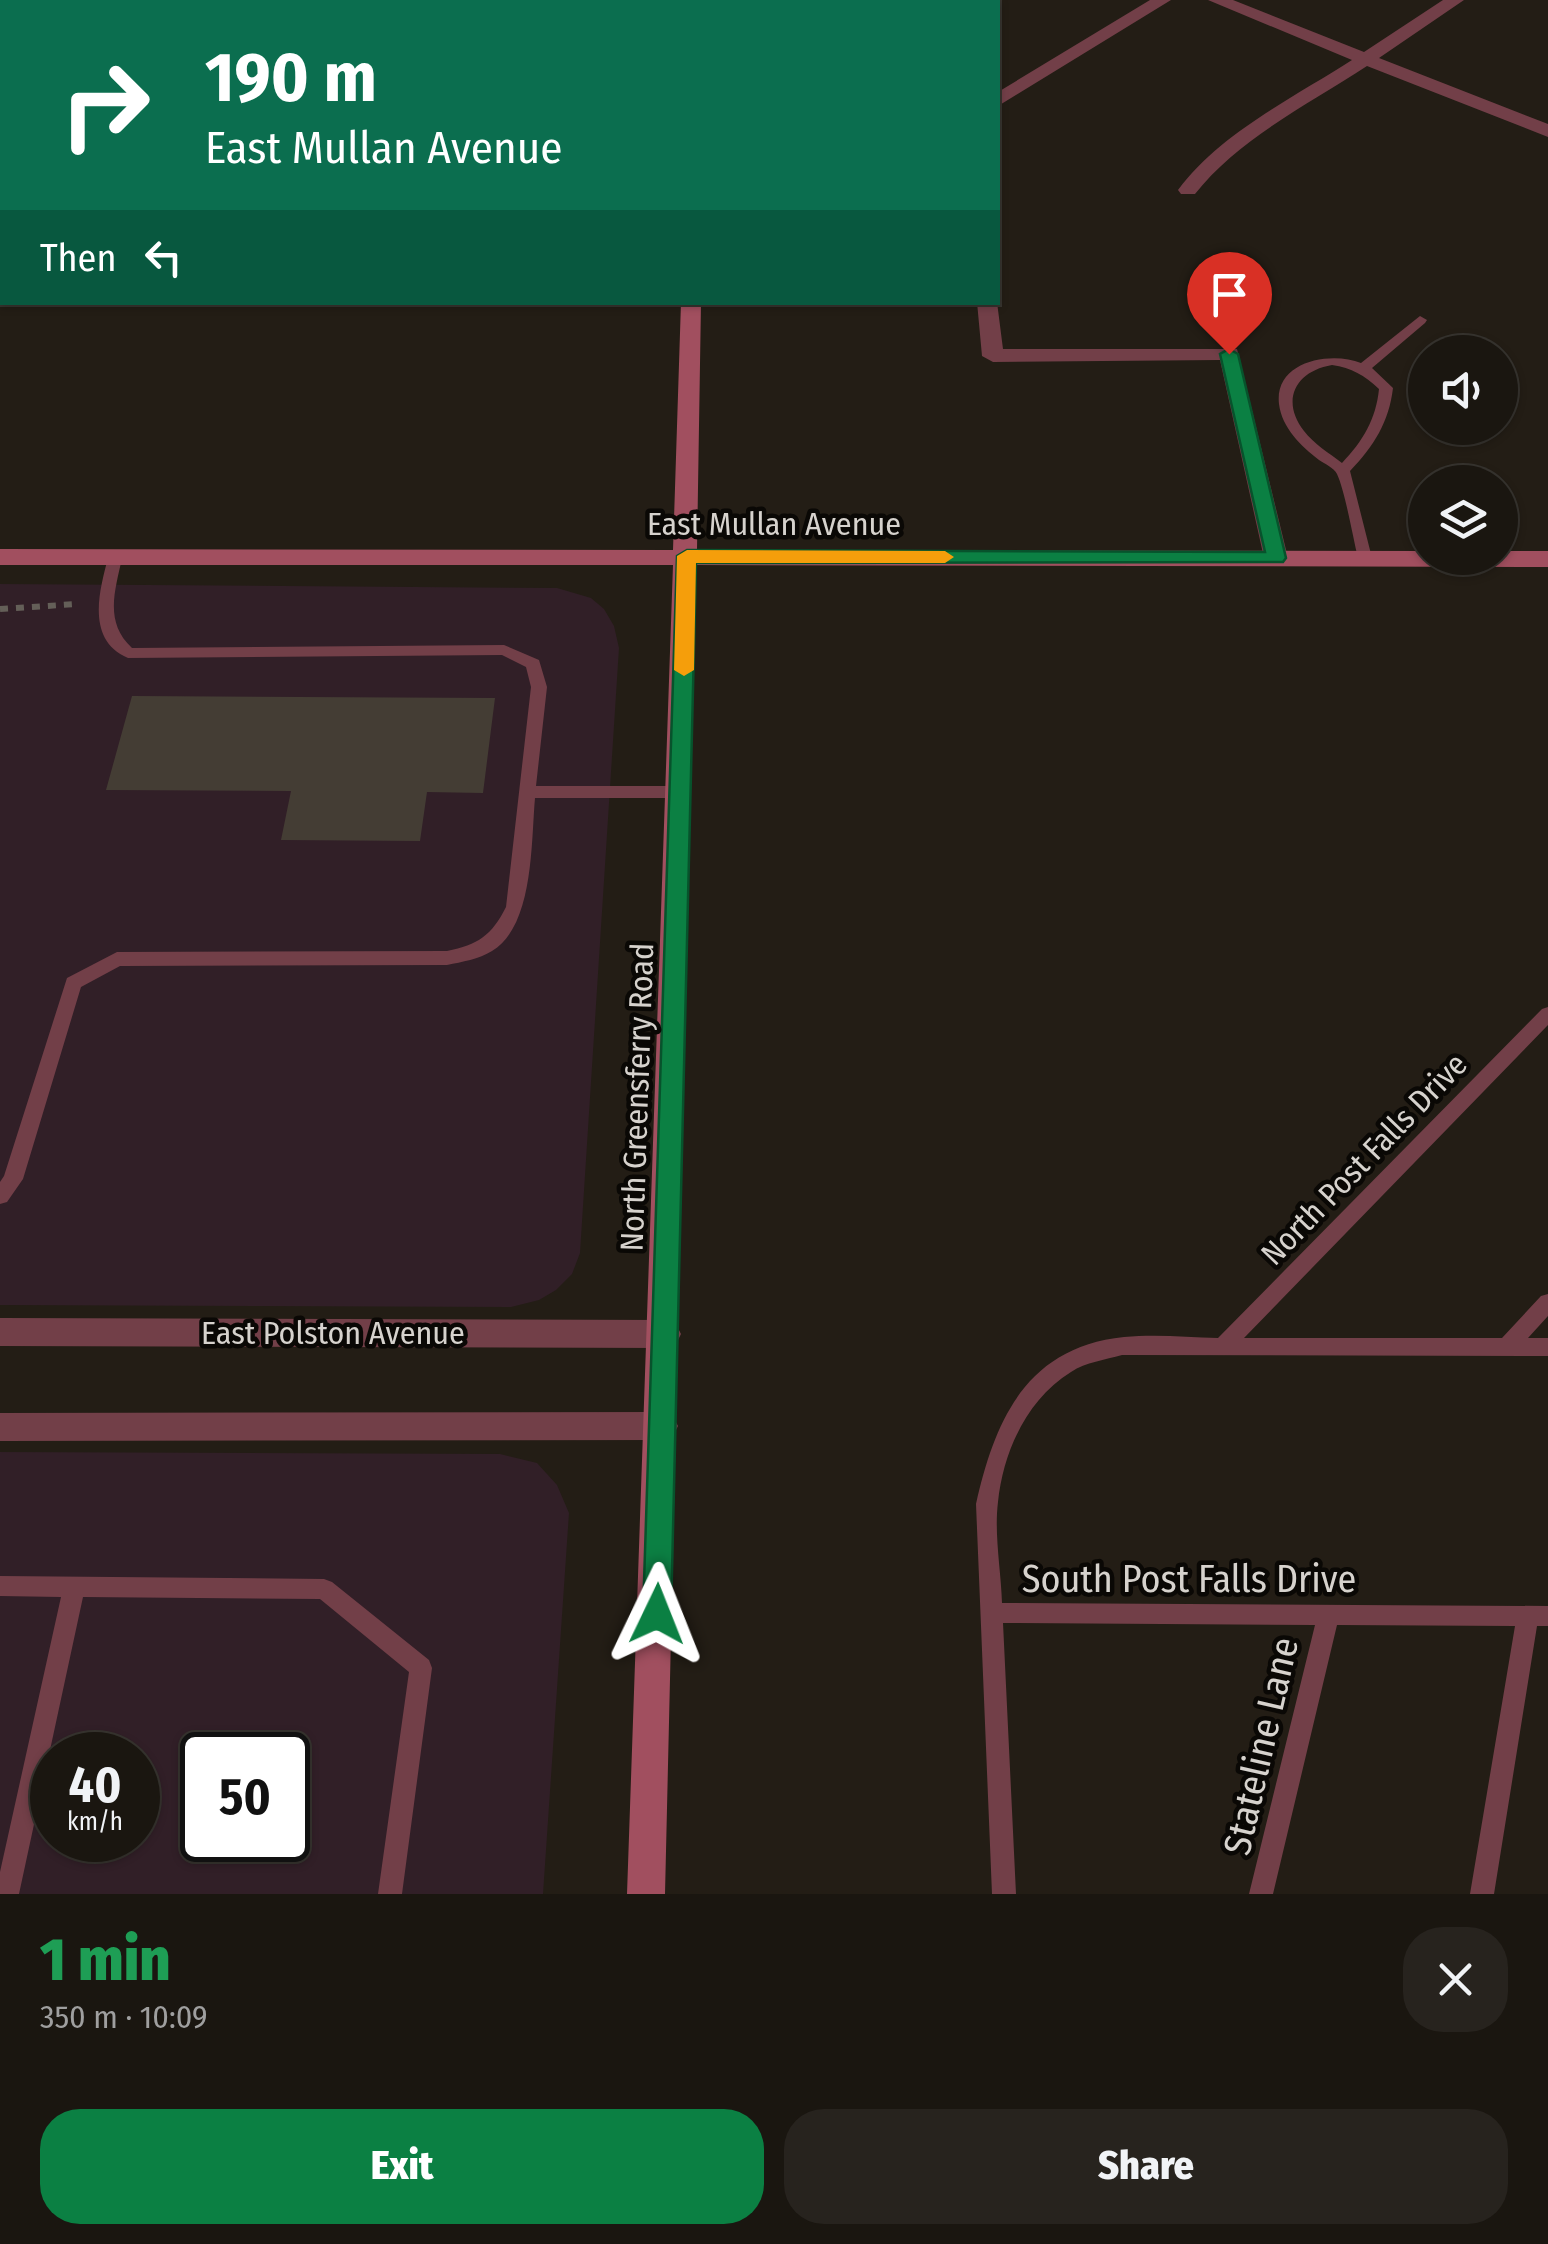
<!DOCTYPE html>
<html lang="en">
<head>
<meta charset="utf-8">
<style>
  body { margin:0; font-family:"Fira Sans Condensed",sans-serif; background:#27231e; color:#f1f3f6; height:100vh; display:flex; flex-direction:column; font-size:38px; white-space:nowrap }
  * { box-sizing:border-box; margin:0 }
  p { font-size:32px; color:#9f9f9f }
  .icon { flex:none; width:55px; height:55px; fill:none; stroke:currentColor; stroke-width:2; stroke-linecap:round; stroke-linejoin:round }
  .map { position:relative; height:1894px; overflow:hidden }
  .drawer { display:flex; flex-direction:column; background:#1a1610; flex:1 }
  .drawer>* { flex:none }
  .hud { position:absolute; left:0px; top:0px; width:1000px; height:305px; box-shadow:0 2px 8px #0004,0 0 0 2px #383530; background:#0b6e4f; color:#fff; overflow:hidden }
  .tools { position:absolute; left:1408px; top:335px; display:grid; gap:20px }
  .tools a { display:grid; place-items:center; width:110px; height:110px; border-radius:50%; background:#1a1610; box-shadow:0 2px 8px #0004,0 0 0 2px #383530; font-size:50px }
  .speed { position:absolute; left:30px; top:1732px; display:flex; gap:20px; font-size:50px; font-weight:700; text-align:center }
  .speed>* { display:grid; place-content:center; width:130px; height:130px; border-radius:50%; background:#1a1610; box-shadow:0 2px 8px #0004,0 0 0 2px #383530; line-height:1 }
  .speed small { font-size:25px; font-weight:400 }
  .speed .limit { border:5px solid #111; border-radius:15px; background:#fff; color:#111 }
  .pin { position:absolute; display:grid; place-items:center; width:85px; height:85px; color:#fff; margin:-102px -42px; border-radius:50% 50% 50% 0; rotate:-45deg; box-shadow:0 0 10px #0007 }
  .pin .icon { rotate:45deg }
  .me { position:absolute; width:110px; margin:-55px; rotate:2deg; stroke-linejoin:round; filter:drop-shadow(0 0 8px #0008) }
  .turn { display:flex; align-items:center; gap:35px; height:210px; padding:0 40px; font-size:45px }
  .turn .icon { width:130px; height:130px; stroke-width:2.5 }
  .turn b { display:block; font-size:70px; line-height:85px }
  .then { display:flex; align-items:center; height:95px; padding:0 40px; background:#0003; gap:20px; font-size:38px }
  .round { display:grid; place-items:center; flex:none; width:105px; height:105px; border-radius:40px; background:#27231e }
  .summary { display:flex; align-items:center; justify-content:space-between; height:170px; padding:0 40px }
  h1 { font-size:60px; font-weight:800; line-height:75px; color:#1e9e55 }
  .cta { display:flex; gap:20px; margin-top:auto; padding:20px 40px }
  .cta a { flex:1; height:115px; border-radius:40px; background:#0b8043; color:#fff; font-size:40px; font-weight:800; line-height:115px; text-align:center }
  .cta a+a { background:#27231e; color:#f1f3f6 }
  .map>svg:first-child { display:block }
  .commercial { fill:#311f27; fill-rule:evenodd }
  .building { fill:#443d34 }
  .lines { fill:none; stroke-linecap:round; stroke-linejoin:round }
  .path { stroke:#645f58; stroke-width:6; stroke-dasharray:8 8; stroke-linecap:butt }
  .service { fill:#723f48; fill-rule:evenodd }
  .minor { fill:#723f48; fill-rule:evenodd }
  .tertiary { fill:#723f48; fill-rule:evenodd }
  .secondary { fill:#a14f5f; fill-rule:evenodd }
  .route { fill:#0b8043; stroke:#07532c; stroke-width:2.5 }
  .slow { fill:#f59e0b }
  .labels { text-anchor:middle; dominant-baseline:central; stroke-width:9; stroke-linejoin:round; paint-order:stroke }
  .street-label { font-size:32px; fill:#d6d2cd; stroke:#0a0805 }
  .near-street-label { font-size:38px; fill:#d6d2cd; stroke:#0a0805 }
</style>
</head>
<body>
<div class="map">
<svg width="1548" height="1894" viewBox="0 0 1548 1894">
  <rect width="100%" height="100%" fill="#231d15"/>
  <path class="commercial" d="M0,584L557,588L591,598L604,609L614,626L619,648L580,1253L572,1274L556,1290L539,1300L511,1307L0,1305Z
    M0,1452L500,1454L537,1463L557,1485L569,1513L543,1894H0ZM52,1755H138V1840H52ZM202,1755H288V1840H202Z"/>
  <path class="building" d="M132,696L495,698L483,793L427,792L420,841L281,840L291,791L106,790Z"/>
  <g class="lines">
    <path class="path" d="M0,609L77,604"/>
    <path class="service" d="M1420,316L1427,320L1425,323L1372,368L1393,388C1389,422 1374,446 1350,471L1372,558L1365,563L1358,558C1353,538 1345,491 1337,474C1334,468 1325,464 1319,460C1301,446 1282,428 1279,404C1274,361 1331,351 1361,363ZM1332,365C1352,368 1364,375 1379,389C1376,419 1363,441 1342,463C1329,453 1314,444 1304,431C1280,400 1296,371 1332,365Z
      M115,553L122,558C115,591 104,622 132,648L504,645L539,660L547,687L536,786H680L688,792L680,798H535C531,842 534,926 492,951C479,959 462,962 447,965L120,966L81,987L23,1179L7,1202L0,1204V1182L4,1176L67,978L117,952L447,951C478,945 492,935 506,907L531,687L526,667L502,655L128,658C86,640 99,592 108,558Z
      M1548,1007V1025L1244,1338H1502L1541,1296L1548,1294V1316L1528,1338H1548V1356L1122,1355C1105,1360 1086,1362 1071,1372C1027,1399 1003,1452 998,1502C994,1534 1001,1570 1002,1603L1548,1606V1626H1537L1494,1894H1470L1515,1626L1337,1625L1273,1894H1249L1315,1625L1003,1623L1016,1894H992L976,1504C995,1419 1027,1347 1124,1337C1155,1334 1187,1337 1218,1338L1542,1009Z
      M0,1576L324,1579L332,1582L429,1660L432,1668L402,1894H378L409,1672L320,1599L83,1597L19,1894H0V1872L61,1597L0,1596Z"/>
    <path class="minor" d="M1150,0H1171L998,106V92Z
      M1208,0H1233L1364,52L1443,0H1464L1379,58L1548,124V137L1367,66C1309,104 1238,139 1195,194H1181L1178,190C1220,133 1293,98 1352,60Z
      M0,76L2,77V88H0Z
      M977,302H997L1003,349H1237L1288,558L1284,563H1268L1264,558L1220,360L993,362L982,356Z"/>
    <path class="tertiary" d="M0,1318L665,1320L676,1324L681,1334L676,1344L665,1348L0,1346Z
      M662,1412L673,1416L678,1426L673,1436L662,1440L0,1441V1413Z"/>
    <path class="secondary" d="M689,0H707V2H689Z
      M681,302H701L697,550L1425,551V558H1500V551H1548V567L696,565L665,1894H627L673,565H0V549L673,550Z"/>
  </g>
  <path class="route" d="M1229,349L1238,354L1286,558L1283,562L696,563L671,1614L667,1624L657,1628L647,1624L643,1614L677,556L687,550L1265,552L1220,354Z"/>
  <path class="slow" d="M687,550L945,551L954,557L945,563H696L694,670L684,676L674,670L677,556Z"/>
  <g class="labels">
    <g class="street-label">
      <text x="774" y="524">East Mullan Avenue</text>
      <text transform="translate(637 1097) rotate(-88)">North Greensferry Road</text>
      <text transform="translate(1364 1159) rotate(-46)">North Post Falls Drive</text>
      <text x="333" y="1333">East Polston Avenue</text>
    </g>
    <g class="near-street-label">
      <text x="1189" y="1579">South Post Falls Drive</text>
      <text transform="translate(1261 1746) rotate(-77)">Stateline Lane</text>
    </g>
  </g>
</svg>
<div class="tools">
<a><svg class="icon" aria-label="sound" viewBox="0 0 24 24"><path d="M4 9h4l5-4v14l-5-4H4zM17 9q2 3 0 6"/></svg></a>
<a><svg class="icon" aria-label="layers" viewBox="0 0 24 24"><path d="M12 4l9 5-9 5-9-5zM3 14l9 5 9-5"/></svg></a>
</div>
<div class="speed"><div>40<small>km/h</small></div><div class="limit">50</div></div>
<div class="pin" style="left:1229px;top:354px;background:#d93025"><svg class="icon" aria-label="arrive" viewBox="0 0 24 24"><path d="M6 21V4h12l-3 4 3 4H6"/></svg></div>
<svg class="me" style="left:657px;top:1614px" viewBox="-20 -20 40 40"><path d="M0-17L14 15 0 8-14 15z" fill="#0b8043" stroke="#fff" stroke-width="4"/></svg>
<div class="hud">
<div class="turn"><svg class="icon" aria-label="right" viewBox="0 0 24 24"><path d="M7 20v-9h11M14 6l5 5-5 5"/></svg><div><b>190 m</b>East Mullan Avenue</div></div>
<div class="then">Then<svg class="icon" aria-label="left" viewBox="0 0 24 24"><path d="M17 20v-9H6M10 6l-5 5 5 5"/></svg></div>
</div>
</div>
<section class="drawer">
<div class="summary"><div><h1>1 min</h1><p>350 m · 10:09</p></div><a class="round"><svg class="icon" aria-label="close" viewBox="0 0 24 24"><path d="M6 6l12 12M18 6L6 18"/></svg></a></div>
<div class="cta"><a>Exit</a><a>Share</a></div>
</section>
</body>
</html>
